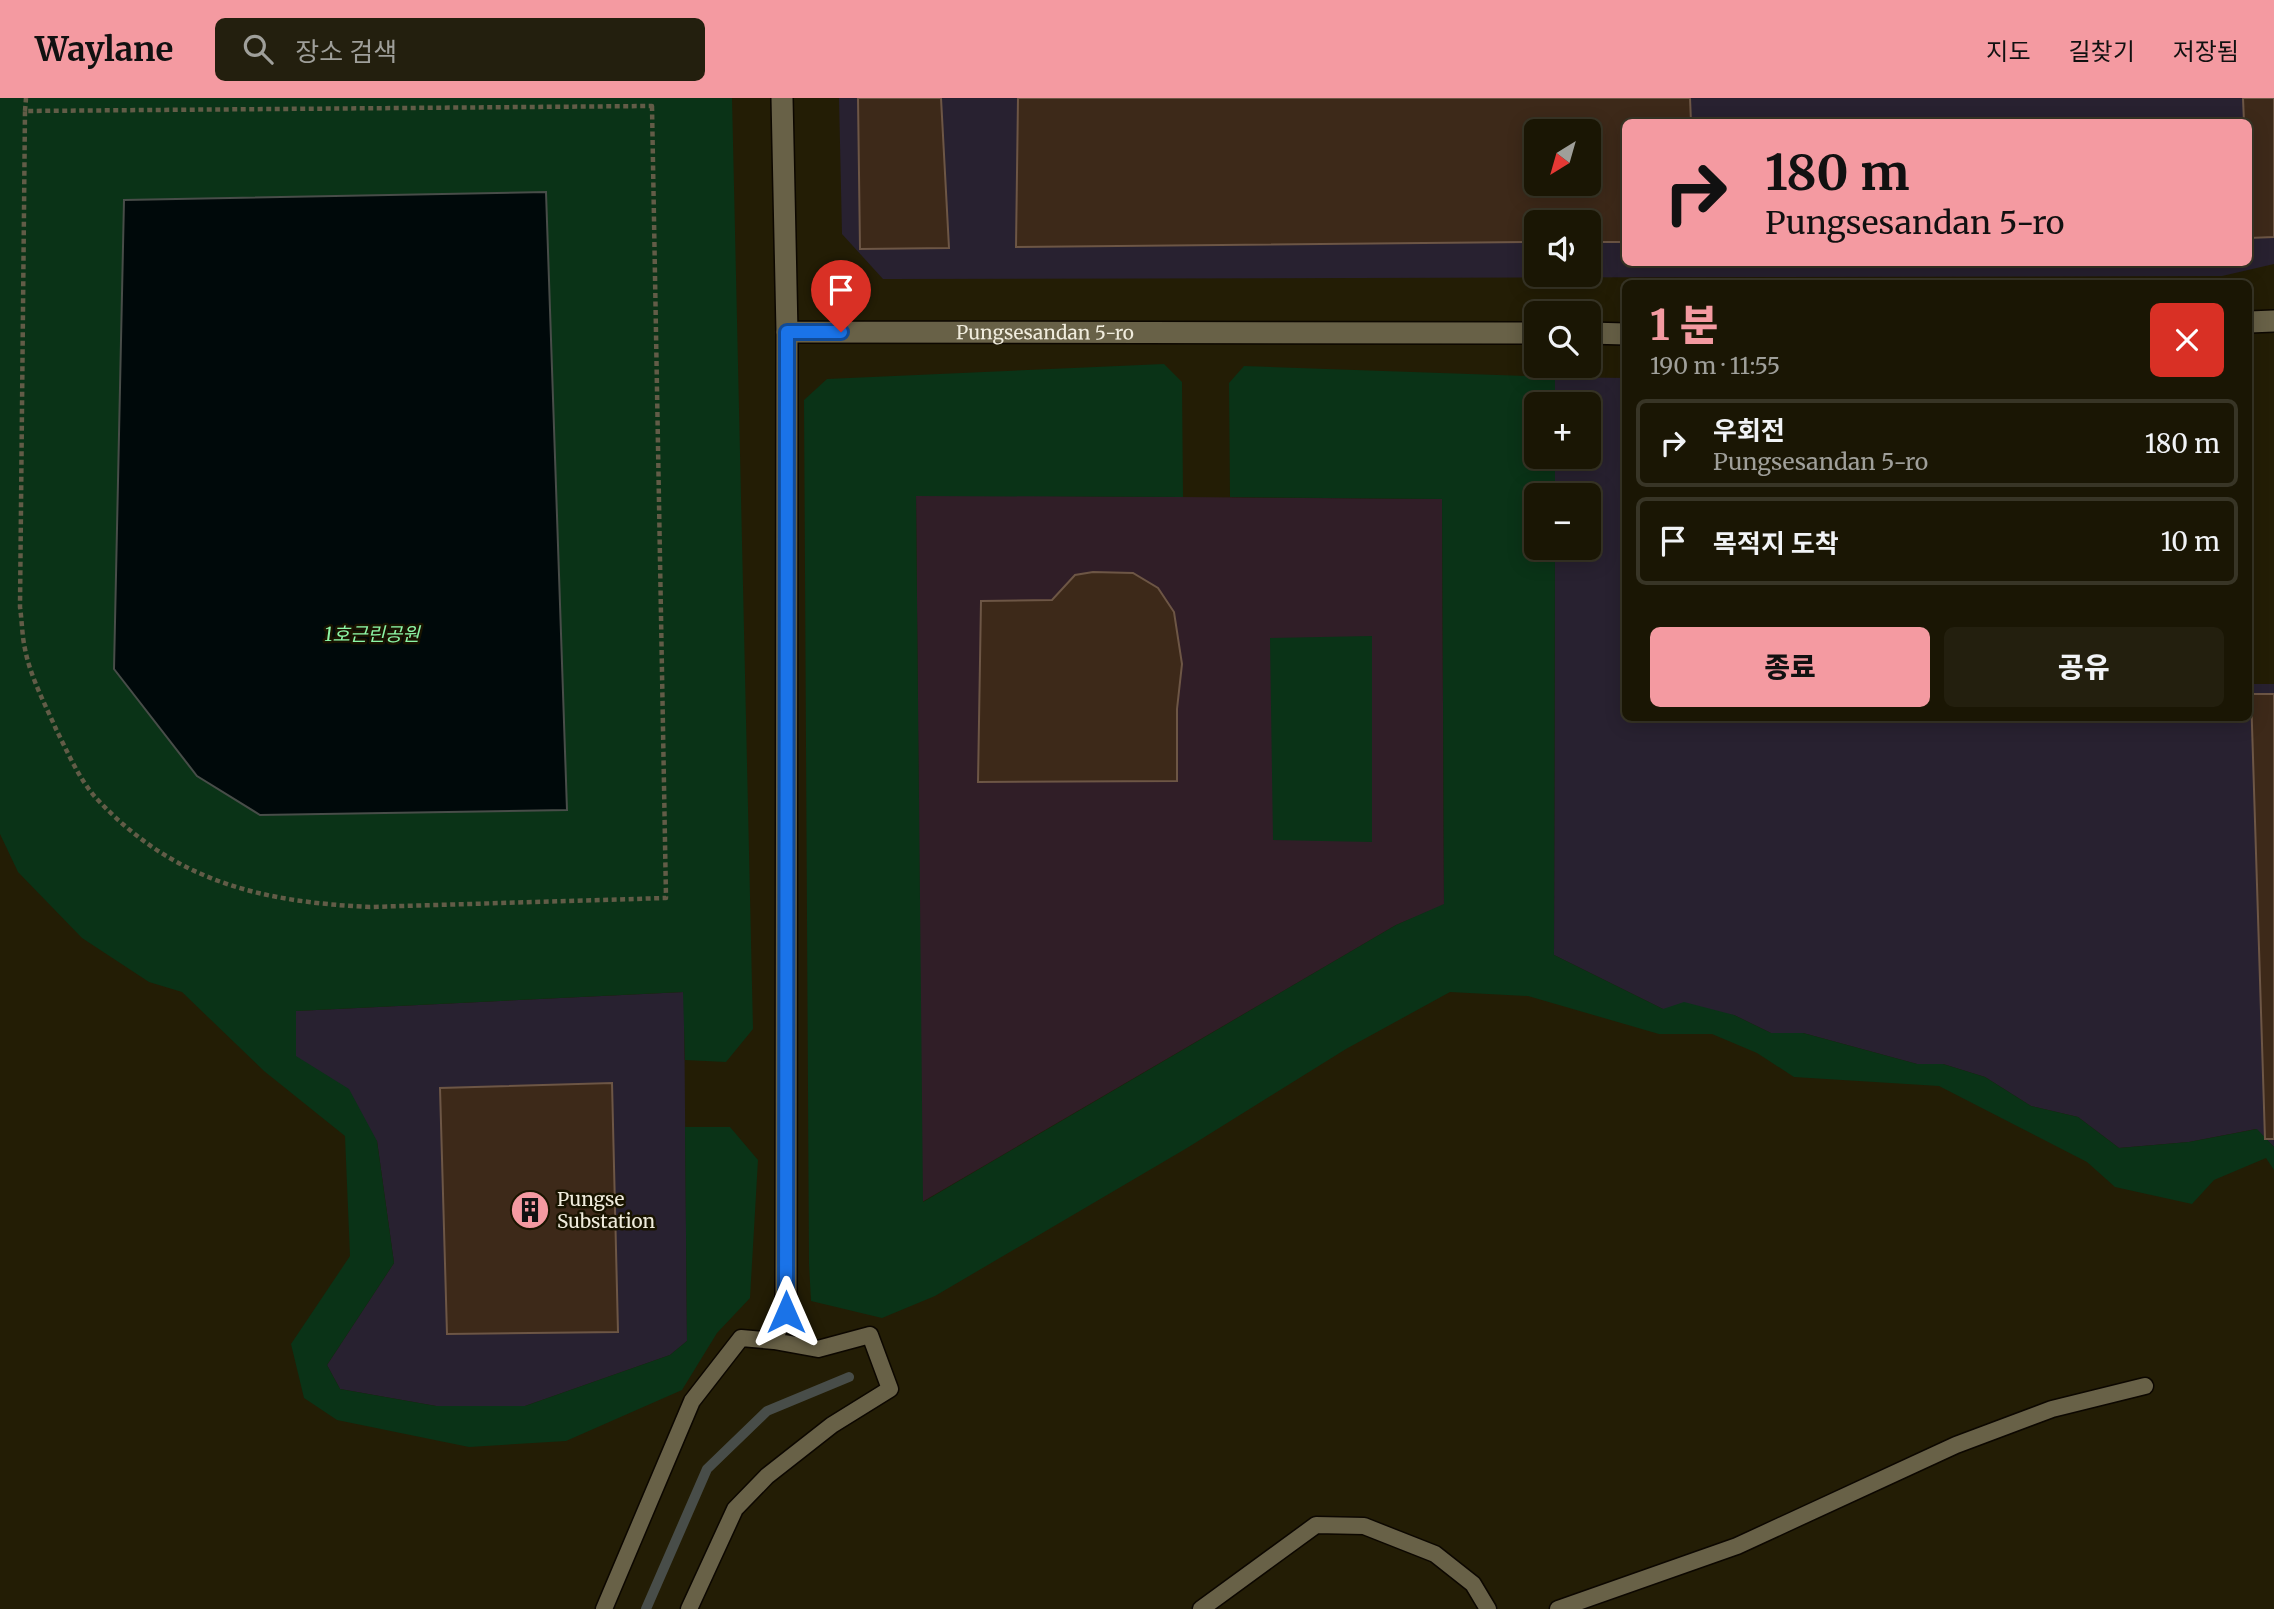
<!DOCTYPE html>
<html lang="ko">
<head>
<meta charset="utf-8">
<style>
  body { margin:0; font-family:Merriweather,"Noto Sans KR",serif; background:#231f0e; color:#f1f3f6; height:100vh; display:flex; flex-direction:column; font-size:26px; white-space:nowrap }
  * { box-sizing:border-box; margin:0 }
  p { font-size:23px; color:#9f9f9a }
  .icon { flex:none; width:38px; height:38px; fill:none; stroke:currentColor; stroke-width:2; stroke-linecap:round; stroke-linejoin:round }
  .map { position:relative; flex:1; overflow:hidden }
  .panel { position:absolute; left:1622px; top:182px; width:630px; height:441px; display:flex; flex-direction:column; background:#1a1604; border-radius:10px; box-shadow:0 4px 18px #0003,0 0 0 2px #383526 }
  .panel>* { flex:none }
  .banner { position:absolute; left:1622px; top:21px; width:630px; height:147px; border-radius:10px; box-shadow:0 4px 18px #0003,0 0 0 2px #383526; background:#f49aa1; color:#111; overflow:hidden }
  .needle { width:46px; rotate:217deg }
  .tools { position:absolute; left:1524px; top:21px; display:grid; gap:14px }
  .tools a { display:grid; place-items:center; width:77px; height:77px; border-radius:10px; background:#1a1604; box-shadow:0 4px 18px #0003,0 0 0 2px #383526; font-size:35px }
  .pin { position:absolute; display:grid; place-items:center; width:60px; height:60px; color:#fff; margin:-72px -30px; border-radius:50% 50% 50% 0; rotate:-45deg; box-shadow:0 0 7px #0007 }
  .pin .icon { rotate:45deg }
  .me { position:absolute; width:77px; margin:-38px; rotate:0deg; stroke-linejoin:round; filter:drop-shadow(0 0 5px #0008) }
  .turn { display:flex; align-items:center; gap:24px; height:147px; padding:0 28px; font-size:32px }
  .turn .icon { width:91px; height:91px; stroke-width:2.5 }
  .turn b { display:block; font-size:49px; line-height:60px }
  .round { display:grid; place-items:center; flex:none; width:74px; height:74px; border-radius:10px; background:#231f0e }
  .head { display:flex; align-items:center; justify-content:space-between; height:119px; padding:0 28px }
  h1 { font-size:42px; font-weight:800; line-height:52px; color:#f49aa1 }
  .primary-button { display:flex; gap:14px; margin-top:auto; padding:14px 28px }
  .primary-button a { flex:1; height:80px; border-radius:10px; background:#f49aa1; color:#111; font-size:28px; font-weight:800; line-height:80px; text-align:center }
  .primary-button a+a { background:#231f0e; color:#f1f3f6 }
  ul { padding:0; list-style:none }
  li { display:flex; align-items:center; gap:21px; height:88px; margin:0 14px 10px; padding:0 14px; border:4px solid #383526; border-radius:10px }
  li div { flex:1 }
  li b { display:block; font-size:26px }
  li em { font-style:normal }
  header { display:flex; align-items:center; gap:42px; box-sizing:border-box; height:98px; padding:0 35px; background:#f49aa1; color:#111 }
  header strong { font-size:33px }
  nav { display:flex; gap:38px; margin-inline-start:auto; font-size:24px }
  .search { width:490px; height:63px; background:#231f0e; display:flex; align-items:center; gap:18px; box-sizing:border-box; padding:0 24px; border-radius:10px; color:#9f9f9a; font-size:26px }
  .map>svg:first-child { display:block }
  .commercial { fill:#301e27 }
  .industrial { fill:#282130; fill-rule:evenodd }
  .green { fill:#0a3317 }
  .water { fill:#00090a; stroke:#484d49; stroke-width:2 }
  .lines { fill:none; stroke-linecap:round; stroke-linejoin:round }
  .stream { stroke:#484d49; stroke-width:10 }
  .building { fill:#3d2919; stroke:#6d5645; stroke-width:2; fill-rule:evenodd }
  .lane-casing { stroke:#0c0700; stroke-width:19 }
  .street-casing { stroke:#0c0700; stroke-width:24 }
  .path { stroke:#625c47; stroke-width:4.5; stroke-dasharray:5 3.5; stroke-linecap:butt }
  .lane { stroke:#686147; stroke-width:16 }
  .street { stroke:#686147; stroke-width:21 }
  .route-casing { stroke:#114b97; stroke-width:18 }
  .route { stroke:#1a73e8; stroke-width:12 }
  .labels { text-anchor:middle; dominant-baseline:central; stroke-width:5; stroke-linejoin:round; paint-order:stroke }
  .street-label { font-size:19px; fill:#f0ecdd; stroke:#191400 }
  .park-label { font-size:19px; font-style:italic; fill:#8cf6a6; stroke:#191400 }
  .poi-label { font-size:19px; fill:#f0ecdd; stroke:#191400; text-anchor:start }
</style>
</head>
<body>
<header>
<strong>Waylane</strong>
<div class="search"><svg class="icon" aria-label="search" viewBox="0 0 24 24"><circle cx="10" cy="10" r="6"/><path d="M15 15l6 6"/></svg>장소 검색</div>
<nav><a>지도</a><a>길찾기</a><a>저장됨</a></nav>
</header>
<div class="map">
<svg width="2274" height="1511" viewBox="0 0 2274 1511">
  <rect width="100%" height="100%" fill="#231d05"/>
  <path class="commercial" d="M916,397L1442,401L1444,807L1396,827L922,1104Z"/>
  <path class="industrial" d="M839,0H2274V166L2222,178L883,181L842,136ZM1626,24H2249V164H1626ZM1536,33H1589V86H1536ZM1536,124H1589V177H1536Z
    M1555,279L1626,280V620H2249V586H2274V1049L2256,1031L2189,1044L2119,1050L2078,1019L2031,1008L1985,979L1943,966H1917L1803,935H1771L1734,917L1663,911L1554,857L1555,450H1589V397H1555V359H1589V306H1555Z
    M684,894L687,1243L670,1257L525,1308H436L340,1291L327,1267L394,1165L377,1043L295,958L296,913Z"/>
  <path class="green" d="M0,0H732L753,931L726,964L685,962L683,894L296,913V958L349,991L377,1043L394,1165L327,1267L340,1291L436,1308H525L670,1257L687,1243L685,1029H730L758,1062L750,1200L717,1235L682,1292L566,1343L469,1349L337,1322L304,1300L291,1246L350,1158L345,1038L264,973L182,894L149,884L82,840L18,774L0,736Z
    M1164,266L1182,284L1183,399L916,398L923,1104L1396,827L1444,806L1442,401L1230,399L1229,285L1244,268L1555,279V306H1536V359H1555V397H1536V450H1555L1554,857L1663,911L1684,904L1734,917L1771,935H1803L1917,966H1943L1985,979L2031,1008L2078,1019L2119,1050L2189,1044L2257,1031L2274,1049V1072L2266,1060L2214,1082L2192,1106L2115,1089L2087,1064L1939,988L1794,979L1757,955L1712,936H1659L1528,898L1450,894L1346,951L1187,1050L935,1198L882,1220L811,1203L809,1166L804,302L827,281Z
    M1372,538V744L1273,742L1270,540Z"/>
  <path class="water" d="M546,94L567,712L260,717L197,678L114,571L124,102Z"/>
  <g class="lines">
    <path class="stream" d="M646,1511L707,1371L767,1313L849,1279"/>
  </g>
  <path class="building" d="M858,0H941L949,150L860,151Z
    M1018,0H1690L1691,24H1626V144H1589V124H1536V144L1016,149ZM1536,33H1589V86H1536Z
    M2243,0H2274V139L2249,140V24H2244Z
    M1093,474L1133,475L1158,490L1174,514L1182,566L1177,611V683L978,684L981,503L1052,502L1075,477Z
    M2251,596H2274V1041H2265Z
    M612,985L618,1234L447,1236L440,990Z"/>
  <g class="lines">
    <g class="lane-casing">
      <path id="lane" d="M604,1511L692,1303L741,1240L774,1243
        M689,1511L735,1411L767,1378L832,1327L890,1291L870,1237L818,1251L774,1243L786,1214
        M1201,1511L1316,1427L1364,1428L1435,1456L1473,1486L1488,1511
        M1558,1511L1737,1448L1956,1347L2052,1311L2145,1288"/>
    </g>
    <g class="street-casing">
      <g id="street">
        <path id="s1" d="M782,0L787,234L1536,235"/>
        <path d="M2249,224L2274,223"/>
        <path d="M1589,235L1626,236"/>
        <path d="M786,1214L787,234"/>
      </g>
    </g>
    <path class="path" d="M652,8L666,800L370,809C260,804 173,783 96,700C79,681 67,653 56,631C45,606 30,578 25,551C22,538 22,523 20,509L25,13Z
      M25,13L26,0"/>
    <use href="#lane" class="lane"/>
    <use href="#street" class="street"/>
  </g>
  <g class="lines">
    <g class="route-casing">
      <path id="route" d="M786,1214L787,234H841"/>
    </g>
    <use href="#route" class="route"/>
  </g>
  <defs>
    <g id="building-disc" transform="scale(2.0125)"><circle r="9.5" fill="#f49aa1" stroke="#191400"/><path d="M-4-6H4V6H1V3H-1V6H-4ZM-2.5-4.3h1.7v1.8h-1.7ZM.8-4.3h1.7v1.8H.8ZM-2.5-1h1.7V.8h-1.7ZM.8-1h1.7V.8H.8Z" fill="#111"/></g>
  </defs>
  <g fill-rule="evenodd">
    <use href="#building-disc" x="530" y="1112"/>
  </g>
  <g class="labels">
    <g class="street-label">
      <text stroke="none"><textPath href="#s1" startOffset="492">Pungsesandan 5-ro</textPath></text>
    </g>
    <g class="park-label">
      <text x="372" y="536">1호근린공원</text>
    </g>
    <g class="poi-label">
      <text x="557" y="1101">Pungse<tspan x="557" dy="22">Substation</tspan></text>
    </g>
  </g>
</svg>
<div class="tools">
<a><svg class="needle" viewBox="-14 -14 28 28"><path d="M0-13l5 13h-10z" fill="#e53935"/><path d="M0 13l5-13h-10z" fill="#9f9f9a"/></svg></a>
<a><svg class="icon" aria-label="sound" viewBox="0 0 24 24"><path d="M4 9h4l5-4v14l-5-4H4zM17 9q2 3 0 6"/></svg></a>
<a><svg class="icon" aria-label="search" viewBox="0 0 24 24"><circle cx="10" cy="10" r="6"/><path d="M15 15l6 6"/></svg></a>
<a>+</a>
<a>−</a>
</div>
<div class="pin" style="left:841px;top:234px;background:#d93025"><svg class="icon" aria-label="arrive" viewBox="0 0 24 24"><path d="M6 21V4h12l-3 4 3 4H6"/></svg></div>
<svg class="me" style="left:786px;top:1214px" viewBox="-20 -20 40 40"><path d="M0-17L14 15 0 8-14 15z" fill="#1a73e8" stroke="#fff" stroke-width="4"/></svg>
<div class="banner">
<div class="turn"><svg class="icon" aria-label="right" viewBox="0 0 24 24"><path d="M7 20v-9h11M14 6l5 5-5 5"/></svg><div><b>180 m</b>Pungsesandan 5-ro</div></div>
</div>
<section class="panel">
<div class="head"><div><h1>1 분</h1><p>190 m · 11:55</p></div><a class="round" style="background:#d93025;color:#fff"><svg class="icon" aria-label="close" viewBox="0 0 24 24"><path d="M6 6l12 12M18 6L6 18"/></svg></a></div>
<ul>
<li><svg class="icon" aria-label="right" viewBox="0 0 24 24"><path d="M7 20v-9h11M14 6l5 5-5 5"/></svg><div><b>우회전</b><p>Pungsesandan 5-ro</p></div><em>180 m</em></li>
<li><svg class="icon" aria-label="arrive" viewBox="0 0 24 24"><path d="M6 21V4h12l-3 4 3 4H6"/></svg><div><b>목적지 도착</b></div><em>10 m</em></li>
</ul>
<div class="primary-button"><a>종료</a><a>공유</a></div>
</section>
</div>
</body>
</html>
